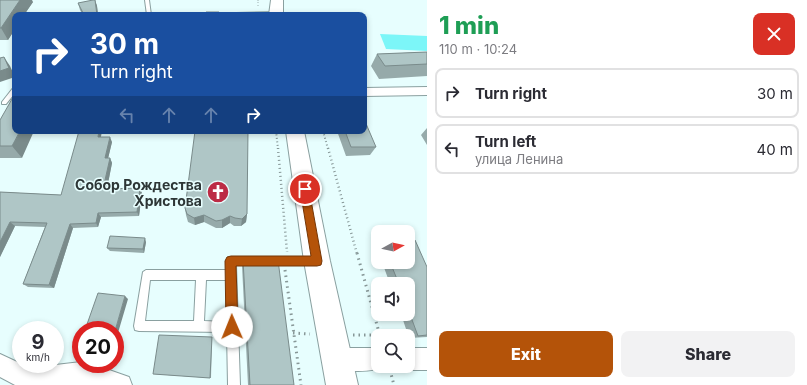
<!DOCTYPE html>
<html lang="en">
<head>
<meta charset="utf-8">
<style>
  body { margin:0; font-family:Inter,sans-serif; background:#f2f2f3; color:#2b2b33; height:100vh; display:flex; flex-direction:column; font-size:15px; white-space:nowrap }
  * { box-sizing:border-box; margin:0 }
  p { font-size:13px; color:#7c7c81 }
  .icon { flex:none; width:22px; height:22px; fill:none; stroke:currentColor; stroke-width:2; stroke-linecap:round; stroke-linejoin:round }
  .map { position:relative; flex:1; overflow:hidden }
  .drawer { display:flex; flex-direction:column; background:#fff; width:380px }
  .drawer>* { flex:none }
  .guide { position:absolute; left:12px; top:12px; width:355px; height:122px; border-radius:8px; box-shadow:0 2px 6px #0003; background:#1a4fa0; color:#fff; overflow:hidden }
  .needle { width:26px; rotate:82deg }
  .buttons { position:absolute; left:371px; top:225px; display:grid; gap:8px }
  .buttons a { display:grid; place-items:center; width:44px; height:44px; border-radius:8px; background:#fff; box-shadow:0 2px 6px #0003; font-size:20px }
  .speed { position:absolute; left:12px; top:321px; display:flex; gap:8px; font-size:20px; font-weight:700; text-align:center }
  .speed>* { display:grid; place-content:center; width:52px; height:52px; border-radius:50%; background:#fff; box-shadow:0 2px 6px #0003; line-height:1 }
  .speed small { font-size:10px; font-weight:400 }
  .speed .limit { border:6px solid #d22; background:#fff; color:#111 }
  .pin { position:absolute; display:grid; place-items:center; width:34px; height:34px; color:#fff; margin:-17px; border:2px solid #fff; border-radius:50%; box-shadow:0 1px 4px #0007 }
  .me { position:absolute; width:44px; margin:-22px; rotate:359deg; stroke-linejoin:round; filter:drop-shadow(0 0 3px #0008) }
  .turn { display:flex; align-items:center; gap:14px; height:84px; padding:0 12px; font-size:18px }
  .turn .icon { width:52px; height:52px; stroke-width:2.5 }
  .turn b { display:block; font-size:28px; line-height:34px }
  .lanes { display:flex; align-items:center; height:38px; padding:0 12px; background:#0003; justify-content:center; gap:20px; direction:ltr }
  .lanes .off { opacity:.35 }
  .round { display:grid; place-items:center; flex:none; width:42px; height:42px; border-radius:8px; background:#f2f2f3 }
  .headline { display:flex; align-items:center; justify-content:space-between; height:68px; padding:0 12px }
  h1 { font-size:24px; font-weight:800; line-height:30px; color:#1e9e55 }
  .button { display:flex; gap:8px; margin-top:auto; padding:8px 12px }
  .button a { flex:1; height:46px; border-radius:8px; background:#b45309; color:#fff; font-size:16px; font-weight:800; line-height:46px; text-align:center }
  .button a+a { background:#f2f2f3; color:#2b2b33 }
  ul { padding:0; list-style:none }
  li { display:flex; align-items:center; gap:12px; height:50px; margin:0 8px 6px; padding:0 4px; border:2px solid #e1e1e2; border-radius:8px }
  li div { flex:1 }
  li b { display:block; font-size:15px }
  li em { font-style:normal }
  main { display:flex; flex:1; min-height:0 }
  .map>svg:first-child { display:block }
  .green { fill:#7cf6f8 }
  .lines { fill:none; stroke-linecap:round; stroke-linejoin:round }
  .lane-casing { stroke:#8aa0a0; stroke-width:2 }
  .street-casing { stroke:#8aa0a0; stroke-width:2 }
  .primary-casing { stroke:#8aa0a0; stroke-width:2 }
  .path-far3 { stroke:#879797; stroke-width:1.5; stroke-dasharray:0.5 2; stroke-linecap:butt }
  .path-far2 { stroke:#879797; stroke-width:2; stroke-dasharray:1 2.5; stroke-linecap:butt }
  .path-far1 { stroke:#879797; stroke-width:2.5; stroke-dasharray:1 3; stroke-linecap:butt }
  .path { stroke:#879797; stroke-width:3; stroke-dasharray:1.5 4; stroke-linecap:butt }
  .lane { fill:#fff; fill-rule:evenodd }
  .street { fill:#fff; fill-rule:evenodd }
  .primary { fill:#fff; fill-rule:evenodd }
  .wall { fill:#96aaaa }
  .shaded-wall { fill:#7a8b8b }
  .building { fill:#afc6c6; stroke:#7a8b8b }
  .route { fill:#b45309; stroke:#753606 }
  .labels { text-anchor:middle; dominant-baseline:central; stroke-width:3; stroke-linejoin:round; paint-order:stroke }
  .poi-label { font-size:14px; font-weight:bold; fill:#2d3636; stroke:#e7fefe; text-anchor:end }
</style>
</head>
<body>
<main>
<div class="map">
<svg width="427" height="385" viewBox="0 0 427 385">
  <rect width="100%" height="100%" fill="#e7fefe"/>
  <path class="green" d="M380,34L427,36V51L386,49Z"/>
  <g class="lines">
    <g class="lane-casing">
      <path id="lane" d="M145,0H149L151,15H147Z
        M278,12V14H276L195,15L197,14Z
        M15,87V93L6,104H2V102L13,88Z
        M231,257H252L255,258L257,261L255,264L252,265H236L240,385H228L227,332L139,331L135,330L134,326L143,272L146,270H227L226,261L228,258ZM150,280H196L194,321H145ZM206,280H227V322L204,321Z
        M268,257H314L317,258L319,261L317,264L314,265H268L265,264L263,261L265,258Z"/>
    </g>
    <g class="street-casing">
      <path id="street" d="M427,87V95L364,96V88Z
        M337,348H378V366H386C375,373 341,372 329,367L326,359L329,351Z
        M408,348H427V370H408L400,367L408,366Z
        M0,354L30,368L81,362V364H92L129,377L132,385H15L0,377Z"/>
    </g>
    <g class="primary-casing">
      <path id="primary" d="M271,0H283V15H269Z
        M286,131H304L330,261L358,385H326L304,261Z"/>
    </g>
    <path class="path-far3" d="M258,0V7"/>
    <path class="path-far2" d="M276,131L278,149
      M323,131L328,149"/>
    <path class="path-far1" d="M278,148L287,252
      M328,148L357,254"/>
    <path class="path" d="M357,253L380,336
      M285,270L301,385
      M293,333L310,334
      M353,335H380
      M390,370L394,385"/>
    <use href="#lane" class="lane"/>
    <use href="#street" class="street"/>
    <use href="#primary" class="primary"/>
  </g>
  <path class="wall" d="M0,0L33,2L24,15H15V29L8,40H0Z
    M95,0L97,6L98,15H83L80,10L78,3Z
    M427,52V76L379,79L371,66L377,54Z
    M0,120L22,158H0Z
    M427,128V145L421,135Z
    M337,131H364L376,147L370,155L346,156Z
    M101,137L112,142L108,158H110L112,163L107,189L142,193L139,216L101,217L98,227L73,228L54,288L28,287L23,284L45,227L15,226L0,257V192L61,195Z
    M185,208L247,214L246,222L241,226H234L230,223L222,228H216L204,222L195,225L188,222L186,215Z
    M146,242L144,253L110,251L107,248Z
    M243,260L294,385H248L242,266Z
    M382,262H408L427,267V337L409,338L401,314H408V284H390Z
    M212,337L211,378L153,374Z"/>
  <path class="shaded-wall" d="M20,0H32L33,2L24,15H15V29L8,40L1,28Z
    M95,0L97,6L98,15H97Z
    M4,57L10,66L15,77L0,82V71Z
    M20,131H34L22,158L12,146Z
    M99,131H102L100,142L98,137Z
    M110,137L112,142L107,163L105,158Z
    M110,158L112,163L106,193L103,189Z
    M140,188L142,193L139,216L137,212Z
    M98,213L101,217L98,227L96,223Z
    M247,214L246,222L241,226L242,219Z
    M204,215V222L195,225L194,218Z
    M230,216V223L222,228V220Z
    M10,222L15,226L0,257V242Z
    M70,224L73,228L54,288L49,285Z
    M145,238L146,242L144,253L143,249Z
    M125,296L128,299L115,343V331Z"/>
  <path class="building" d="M0,0H20L1,28H0Z
    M93,0H95L97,15H84L78,3Z
    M206,12H219L220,15H206Z
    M427,52V64L385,66L377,54Z
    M4,57L9,68L0,71V58Z
    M12,99H15V131H20L12,146H0V120Z
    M364,119L376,147H351L345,131H364Z
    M79,131H99L98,137H110L105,158H110L103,189L140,188L137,212L98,213L96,223L70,224L49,285L23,284L47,223L10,222L0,242V192L61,195Z
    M195,131H248L247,214L242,219L235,218L230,216L222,220L216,221L204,215L194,218L187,214L185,208Z
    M110,236L145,238L143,249L107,248Z
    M408,240H415L427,267V335L418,336L408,309V284H399L390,262H408Z
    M243,260H278L294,385H250Z
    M98,293L125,296L115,331V330H85Z
    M159,335L212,337L210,378L153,374Z
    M81,341V351L78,350Z"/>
  <path class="route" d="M305,185L309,189L322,261L321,265L317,266H236L238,327L236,332L232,333L228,332L226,327L225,261L227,257L231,256H311L300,189Z"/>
  <defs>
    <g id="church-disc" transform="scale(1.15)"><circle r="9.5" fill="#bc2b45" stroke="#e7fefe"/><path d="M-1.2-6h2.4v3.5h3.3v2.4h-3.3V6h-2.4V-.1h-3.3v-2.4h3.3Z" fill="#fff"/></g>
  </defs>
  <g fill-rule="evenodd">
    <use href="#church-disc" x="218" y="192"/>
  </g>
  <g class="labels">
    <g class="poi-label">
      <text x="202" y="184">Собор Рождества<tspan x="202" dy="16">Христова</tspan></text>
    </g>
  </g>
</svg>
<div class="buttons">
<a><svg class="needle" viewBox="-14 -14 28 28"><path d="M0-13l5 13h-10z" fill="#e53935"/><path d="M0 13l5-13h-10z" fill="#7c7c81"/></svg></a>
<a><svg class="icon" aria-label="sound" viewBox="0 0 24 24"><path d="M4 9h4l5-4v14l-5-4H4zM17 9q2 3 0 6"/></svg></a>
<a><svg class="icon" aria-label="search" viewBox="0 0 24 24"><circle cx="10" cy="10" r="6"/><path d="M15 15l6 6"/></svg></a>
</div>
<div class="speed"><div>9<small>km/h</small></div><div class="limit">20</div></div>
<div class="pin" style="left:305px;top:189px;background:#d93025"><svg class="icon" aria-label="arrive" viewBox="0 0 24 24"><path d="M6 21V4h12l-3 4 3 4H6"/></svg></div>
<svg class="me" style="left:232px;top:327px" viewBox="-20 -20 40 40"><circle r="19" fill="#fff"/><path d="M0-13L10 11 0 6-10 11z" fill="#b45309"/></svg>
<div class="guide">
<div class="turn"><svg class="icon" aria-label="right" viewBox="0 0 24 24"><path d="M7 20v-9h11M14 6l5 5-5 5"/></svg><div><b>30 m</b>Turn right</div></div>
<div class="lanes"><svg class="icon off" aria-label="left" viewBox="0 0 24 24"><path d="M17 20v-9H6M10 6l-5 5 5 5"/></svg><svg class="icon off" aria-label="ahead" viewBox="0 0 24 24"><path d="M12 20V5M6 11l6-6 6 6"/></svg><svg class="icon off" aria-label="ahead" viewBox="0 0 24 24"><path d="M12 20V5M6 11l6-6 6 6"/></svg><svg class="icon" aria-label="right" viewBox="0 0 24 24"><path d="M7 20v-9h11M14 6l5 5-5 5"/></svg></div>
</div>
</div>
<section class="drawer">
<div class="headline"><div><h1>1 min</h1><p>110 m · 10:24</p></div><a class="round" style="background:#d93025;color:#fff"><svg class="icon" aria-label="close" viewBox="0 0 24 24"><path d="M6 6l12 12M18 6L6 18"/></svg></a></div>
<ul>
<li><svg class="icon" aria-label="right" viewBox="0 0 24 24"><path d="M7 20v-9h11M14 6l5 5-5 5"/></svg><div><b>Turn right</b></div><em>30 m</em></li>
<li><svg class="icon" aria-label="left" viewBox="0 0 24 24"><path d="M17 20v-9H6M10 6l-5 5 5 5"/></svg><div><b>Turn left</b><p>улица Ленина</p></div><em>40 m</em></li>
</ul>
<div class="button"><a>Exit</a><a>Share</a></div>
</section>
</main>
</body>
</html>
